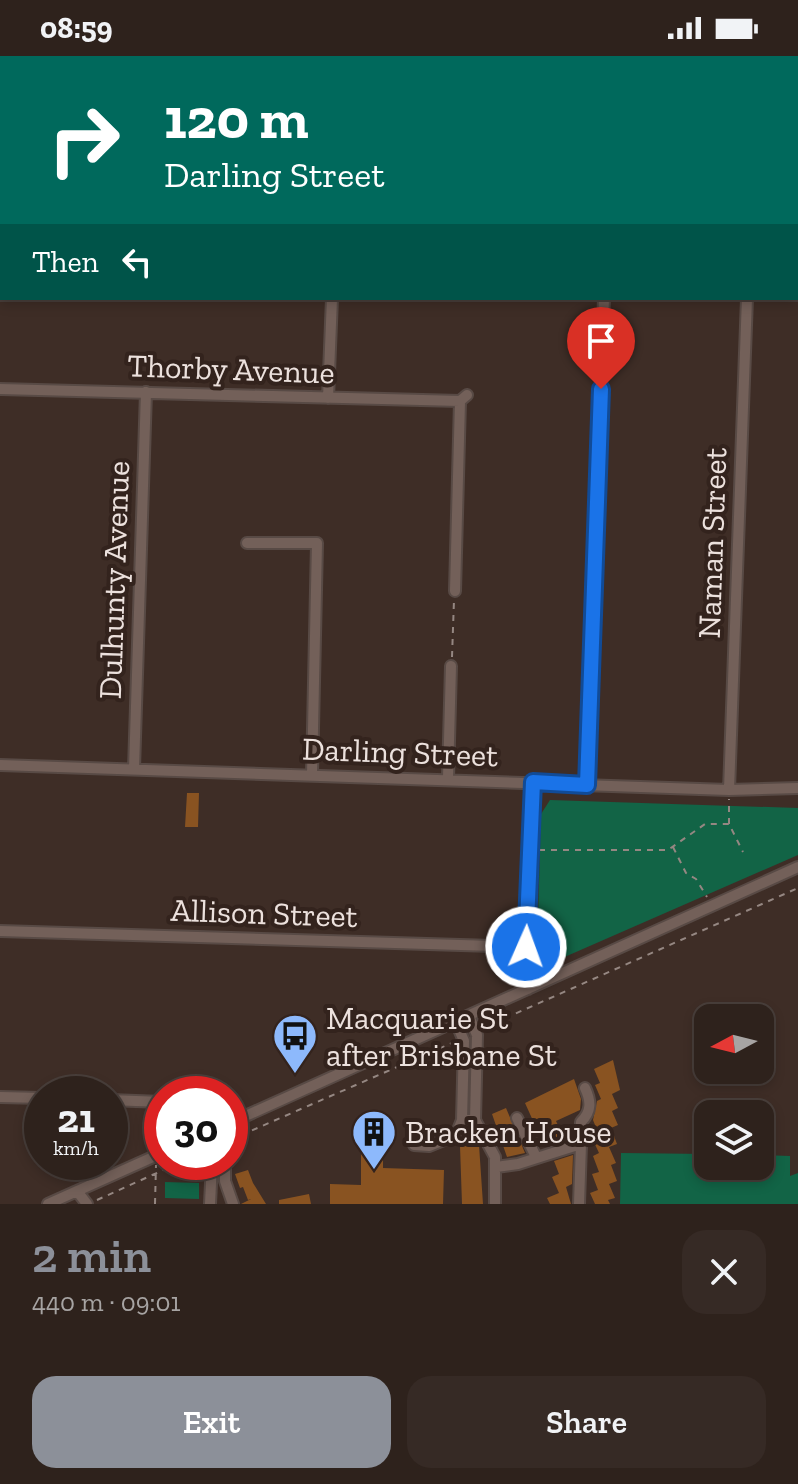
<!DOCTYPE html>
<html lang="en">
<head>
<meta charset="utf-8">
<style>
  body { margin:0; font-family:"Zilla Slab",serif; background:#362a25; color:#f1f3f6; height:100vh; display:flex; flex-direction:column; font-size:30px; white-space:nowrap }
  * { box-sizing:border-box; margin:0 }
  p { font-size:26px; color:#a7a4a3 }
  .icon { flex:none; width:44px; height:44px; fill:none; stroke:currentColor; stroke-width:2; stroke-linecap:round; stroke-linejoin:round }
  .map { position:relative; height:1148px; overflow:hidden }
  .sheet { display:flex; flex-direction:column; background:#2e221c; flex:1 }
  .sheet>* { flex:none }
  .top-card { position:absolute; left:0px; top:0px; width:798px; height:244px; box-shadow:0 4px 12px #0003,0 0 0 2px #493f3b; background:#00695c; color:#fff; overflow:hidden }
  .needle { width:52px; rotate:263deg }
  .buttons { position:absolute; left:694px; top:948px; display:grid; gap:16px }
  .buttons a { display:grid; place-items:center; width:80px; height:80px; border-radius:16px; background:#2e221c; box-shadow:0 4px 12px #0003,0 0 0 2px #493f3b; font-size:40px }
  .speed { position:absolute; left:24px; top:1020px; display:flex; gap:16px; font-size:40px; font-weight:700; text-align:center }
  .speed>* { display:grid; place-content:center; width:104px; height:104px; border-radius:50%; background:#2e221c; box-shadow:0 4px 12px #0003,0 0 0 2px #493f3b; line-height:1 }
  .speed small { font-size:20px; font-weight:400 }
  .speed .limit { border:12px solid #d22; background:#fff; color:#111 }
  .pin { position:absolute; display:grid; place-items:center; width:68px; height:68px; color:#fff; margin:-82px -34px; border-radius:50% 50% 50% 0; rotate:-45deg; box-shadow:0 0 8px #0007 }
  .pin .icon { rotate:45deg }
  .me { position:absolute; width:88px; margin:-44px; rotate:2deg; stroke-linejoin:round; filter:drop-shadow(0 0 6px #0008) }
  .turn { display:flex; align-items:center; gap:28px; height:168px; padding:0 32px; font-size:36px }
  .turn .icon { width:104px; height:104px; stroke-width:2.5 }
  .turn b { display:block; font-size:56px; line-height:68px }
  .then { display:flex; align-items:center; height:76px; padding:0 32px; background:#0003; gap:16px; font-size:30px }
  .round { display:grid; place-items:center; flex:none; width:84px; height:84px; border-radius:24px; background:#362a25 }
  .headline { display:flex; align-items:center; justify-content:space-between; height:136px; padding:0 32px }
  h1 { font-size:48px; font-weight:600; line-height:60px; color:#8c9099 }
  .action { display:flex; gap:16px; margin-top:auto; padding:16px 32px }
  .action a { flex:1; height:92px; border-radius:24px; background:#8c9099; color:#fff; font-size:32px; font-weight:600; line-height:92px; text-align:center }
  .action a+a { background:#362a25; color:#f1f3f6 }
  .status { display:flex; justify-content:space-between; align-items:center; height:56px; padding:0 40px; background:#2e221c; direction:ltr }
  .status svg { height:22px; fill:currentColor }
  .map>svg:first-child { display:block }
  .green { fill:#126446 }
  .building { fill:#895321 }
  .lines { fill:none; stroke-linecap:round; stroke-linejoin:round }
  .minor-casing { stroke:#584a45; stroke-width:14 }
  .path { stroke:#958782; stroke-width:2; stroke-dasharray:6 6; stroke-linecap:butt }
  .minor { stroke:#736059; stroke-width:10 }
  .route-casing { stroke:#114b97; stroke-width:20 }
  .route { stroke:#1a73e8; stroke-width:14 }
  .labels { text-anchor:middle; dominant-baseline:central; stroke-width:8; stroke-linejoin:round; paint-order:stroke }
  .street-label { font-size:32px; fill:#ece1dd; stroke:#33231d }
  .poi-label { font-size:32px; fill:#ece1dd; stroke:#33231d; text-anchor:start }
</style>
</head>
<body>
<div class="status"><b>08:59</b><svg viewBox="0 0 49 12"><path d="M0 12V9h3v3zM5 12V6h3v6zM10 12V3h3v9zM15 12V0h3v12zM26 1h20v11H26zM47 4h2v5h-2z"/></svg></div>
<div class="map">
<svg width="798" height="1148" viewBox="0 0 798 1148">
  <rect width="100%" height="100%" fill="#3e2d26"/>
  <path class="green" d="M550,744L798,752V799L544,910L537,897L541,758Z
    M621,1097L708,1098V1110H760V1099L790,1100V1120L798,1117V1148H620Z
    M165,1126L199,1127V1143L165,1142Z"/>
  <path class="building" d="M187,737H199L198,771H185Z
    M613,1004L620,1034L612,1038L618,1052L612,1055L618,1069L611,1072L617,1088L609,1091L616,1107L611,1109L617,1125L609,1128L615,1142L608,1144L610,1148H595L590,1137L598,1134L592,1118L599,1116L593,1100L599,1097L592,1082L599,1079L593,1064L597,1045L601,1043L595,1029L600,1027L594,1013Z
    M574,1023L581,1043L580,1054L556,1065L563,1080L544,1089L525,1047Z
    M506,1052L525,1097L507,1101L492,1058Z
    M361,1084H383V1112L444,1114L443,1148H330V1128L361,1129Z
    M479,1089L483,1148H462L460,1090Z
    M573,1099L572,1128L566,1131L571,1148H550L547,1142L559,1137L552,1121L559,1118L554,1105Z
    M248,1114L253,1127L266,1148H241L251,1143L248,1144L243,1131L240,1132L235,1118Z
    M309,1138L311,1148H279V1144Z"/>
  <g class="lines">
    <g class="minor-casing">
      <path id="minor" d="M603,0V2
        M756,2V0
        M0,64L2,65
        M796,95H798
        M0,333L460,345
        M328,342L332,242
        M247,487H317L312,719
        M455,535L460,345L467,339
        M0,709L729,734L798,732
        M134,713L146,336
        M448,722L451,610
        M587,729L604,242
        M729,734L747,242
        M0,875L526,891
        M528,933L526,891L533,726
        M469,960L477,979L475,1064
        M456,966L464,985L462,1064
        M0,1041L42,1042
        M110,1044L162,1046
        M517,1062L536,1101
        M230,1067L798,811
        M581,1088V1066C592,1055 591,1045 585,1032
        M414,1089L429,1090L456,1079L462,1064H475L495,1101V1148
        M225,1106V1125L233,1148
        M496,1111L518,1108L581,1088L579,1148
        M77,1135L87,1148
        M48,1148L162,1097
        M210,1148L212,1106"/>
    </g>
    <path class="path" d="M452,601L454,544
      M729,768V743
      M673,791L686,817L696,823L707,841
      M539,794H668L705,768H729L743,796
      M483,972L798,832
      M230,1084L452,987
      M97,1144L181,1106
      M155,1148L156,1109"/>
    <use href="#minor" class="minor"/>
  </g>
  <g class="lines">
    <g class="route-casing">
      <path id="route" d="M526,891L533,726L587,729L601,333"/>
    </g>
    <use href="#route" class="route"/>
  </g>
  <defs>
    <g id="bus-pin" transform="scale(2.3)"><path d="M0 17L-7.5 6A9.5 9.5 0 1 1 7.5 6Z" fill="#8db9fc" stroke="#33231d"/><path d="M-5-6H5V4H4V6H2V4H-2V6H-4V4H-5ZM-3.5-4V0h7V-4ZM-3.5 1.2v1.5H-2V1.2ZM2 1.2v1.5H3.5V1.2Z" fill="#111"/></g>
    <g id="building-pin" transform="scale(2.3)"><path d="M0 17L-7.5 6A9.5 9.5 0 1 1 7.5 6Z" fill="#8db9fc" stroke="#33231d"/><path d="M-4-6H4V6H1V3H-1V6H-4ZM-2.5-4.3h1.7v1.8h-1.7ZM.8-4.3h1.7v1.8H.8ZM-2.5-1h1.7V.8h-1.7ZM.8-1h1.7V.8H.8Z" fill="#111"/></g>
  </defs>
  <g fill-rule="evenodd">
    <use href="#bus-pin" x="295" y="980"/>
    <use href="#building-pin" x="374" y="1076"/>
  </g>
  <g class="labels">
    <g class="street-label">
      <text transform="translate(231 313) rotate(2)">Thorby Avenue</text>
      <text transform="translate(712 487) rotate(-88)">Naman Street</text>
      <text transform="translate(114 524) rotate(-88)">Dulhunty Avenue</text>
      <text transform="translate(400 696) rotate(2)">Darling Street</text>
      <text transform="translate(264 857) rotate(2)">Allison Street</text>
    </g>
    <g class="poi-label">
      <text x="326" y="962">Macquarie St<tspan x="326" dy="37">after Brisbane St</tspan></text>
      <text x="405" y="1076">Bracken House</text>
    </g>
  </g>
</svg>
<div class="buttons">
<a><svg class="needle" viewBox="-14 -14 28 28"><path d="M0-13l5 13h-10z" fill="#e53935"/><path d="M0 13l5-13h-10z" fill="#a7a4a3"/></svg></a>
<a><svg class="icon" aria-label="layers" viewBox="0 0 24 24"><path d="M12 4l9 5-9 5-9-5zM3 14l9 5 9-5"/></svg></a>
</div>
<div class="speed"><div>21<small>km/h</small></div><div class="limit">30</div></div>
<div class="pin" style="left:601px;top:333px;background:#d93025"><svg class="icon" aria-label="arrive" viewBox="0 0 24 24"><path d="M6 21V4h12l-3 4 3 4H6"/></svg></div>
<svg class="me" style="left:526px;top:891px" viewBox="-20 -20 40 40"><circle r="17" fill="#1a73e8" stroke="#fff" stroke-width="3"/><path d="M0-11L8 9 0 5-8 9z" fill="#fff"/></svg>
<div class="top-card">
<div class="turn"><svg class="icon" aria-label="right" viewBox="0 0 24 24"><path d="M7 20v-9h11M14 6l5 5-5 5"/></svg><div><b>120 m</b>Darling Street</div></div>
<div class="then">Then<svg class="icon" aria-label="left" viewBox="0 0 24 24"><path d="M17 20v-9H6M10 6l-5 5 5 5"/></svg></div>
</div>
</div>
<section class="sheet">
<div class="headline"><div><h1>2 min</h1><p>440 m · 09:01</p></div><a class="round"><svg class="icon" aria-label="close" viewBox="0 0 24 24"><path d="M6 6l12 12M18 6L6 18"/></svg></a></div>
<div class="action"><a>Exit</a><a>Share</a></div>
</section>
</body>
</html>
